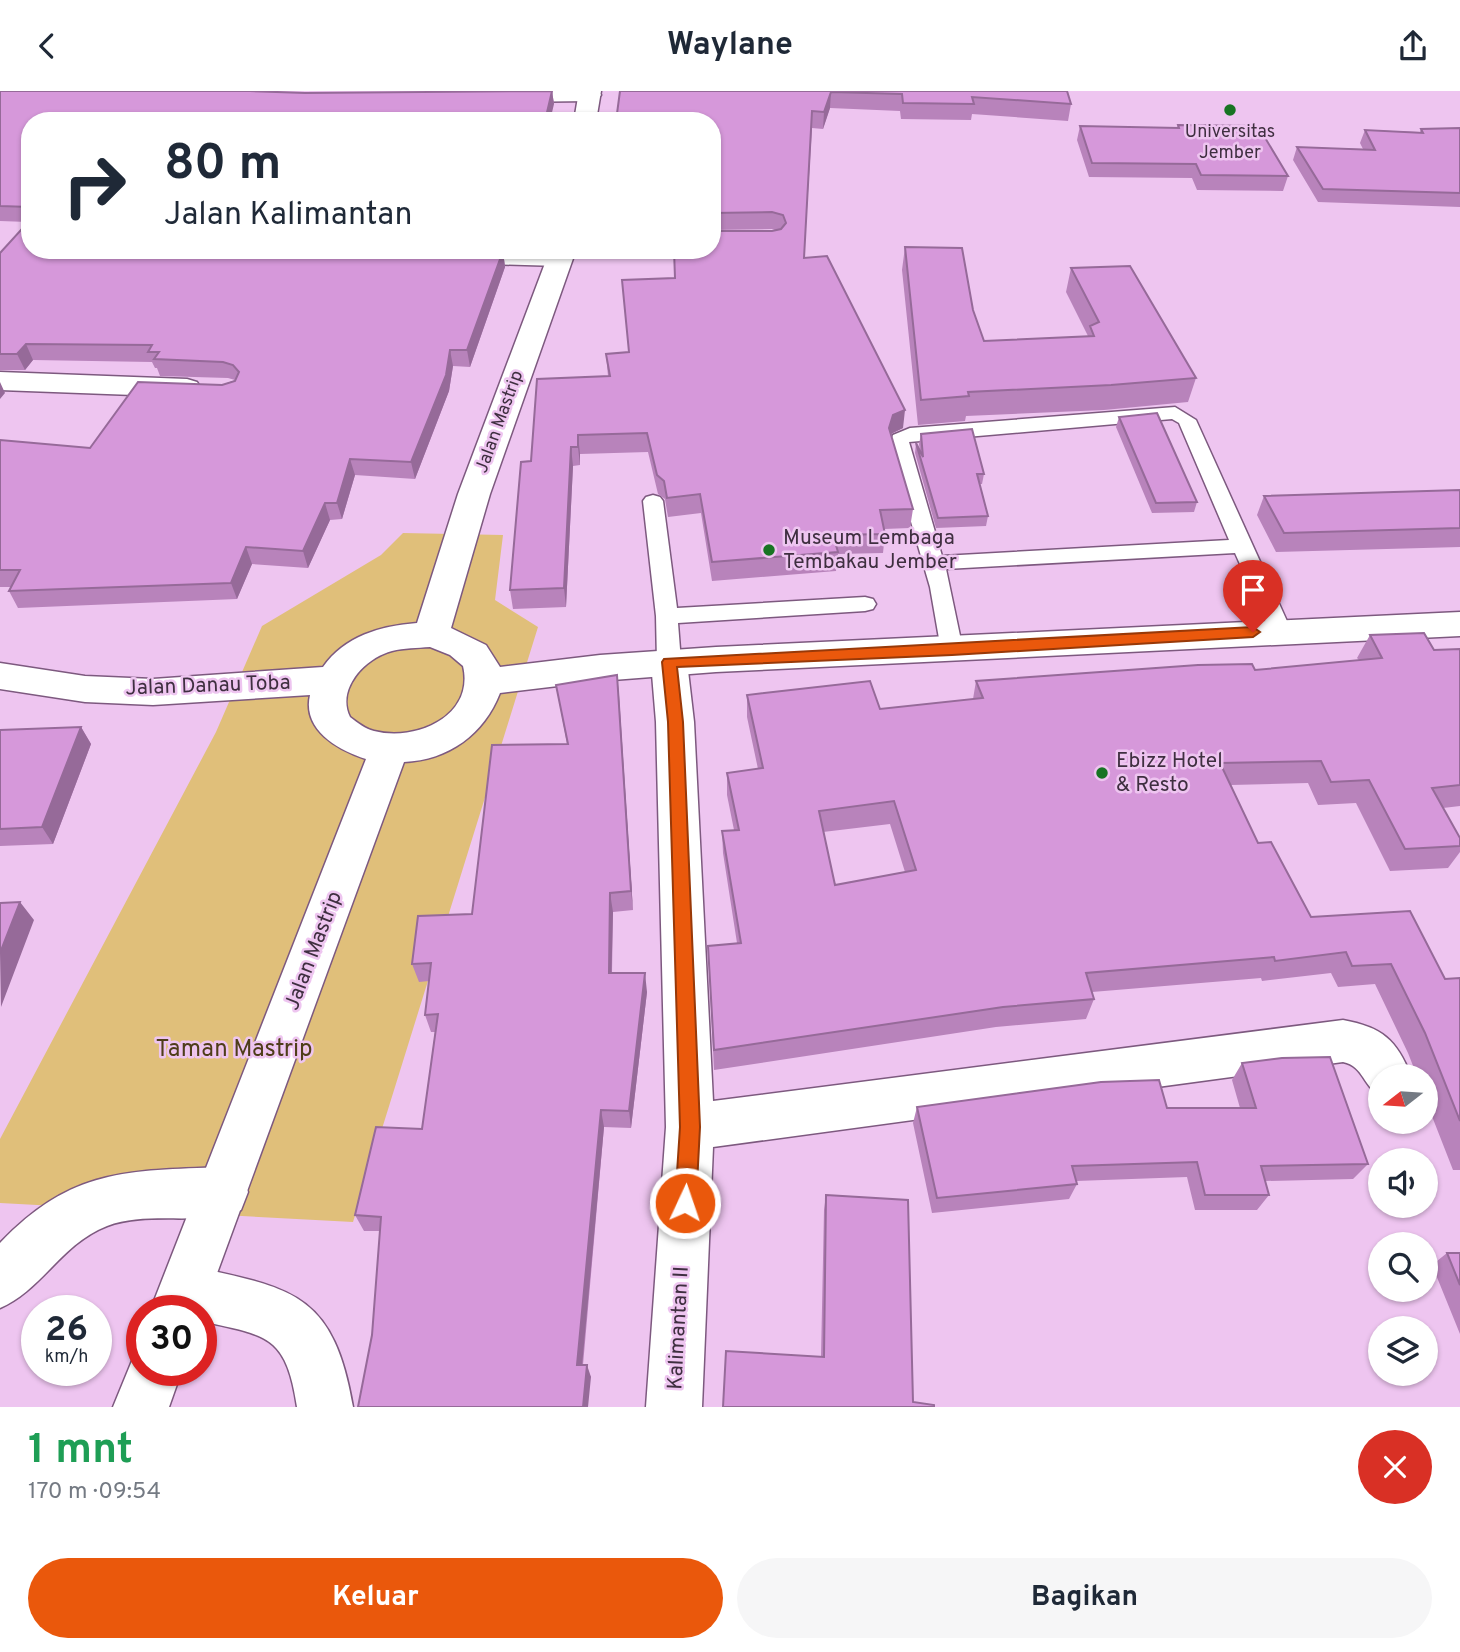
<!DOCTYPE html>
<html lang="id">
<head>
<meta charset="utf-8">
<style>
  body { margin:0; font-family:Overpass,sans-serif; background:#f6f6f7; color:#1f2937; height:100vh; display:flex; flex-direction:column; font-size:26px; white-space:nowrap }
  * { box-sizing:border-box; margin:0 }
  p { font-size:23px; color:#747a83 }
  .icon { flex:none; width:38px; height:38px; fill:none; stroke:currentColor; stroke-width:2; stroke-linecap:round; stroke-linejoin:round }
  .map { position:relative; height:1316px; overflow:hidden }
  .sheet { display:flex; flex-direction:column; background:#fff; flex:1 }
  .sheet>* { flex:none }
  .top-card { position:absolute; left:21px; top:21px; width:700px; height:147px; border-radius:28px; box-shadow:0 2px 5px #0004; background:#fff; color:#1f2937; overflow:hidden }
  .needle { width:46px; rotate:253deg }
  .controls { position:absolute; left:1368px; top:973px; display:grid; gap:14px }
  .controls a { display:grid; place-items:center; width:70px; height:70px; border-radius:50%; background:#fff; box-shadow:0 2px 5px #0004; font-size:35px }
  .speed { position:absolute; left:21px; top:1204px; display:flex; gap:14px; font-size:35px; font-weight:700; text-align:center }
  .speed>* { display:grid; place-content:center; width:91px; height:91px; border-radius:50%; background:#fff; box-shadow:0 2px 5px #0004; line-height:1 }
  .speed small { font-size:18px; font-weight:400 }
  .speed .limit { border:10px solid #d22; background:#fff; color:#111 }
  .pin { position:absolute; display:grid; place-items:center; width:60px; height:60px; color:#fff; margin:-72px -30px; border-radius:50% 50% 50% 0; rotate:-45deg; box-shadow:0 0 7px #0007 }
  .pin .icon { rotate:45deg }
  .me { position:absolute; width:77px; margin:-38px; rotate:3deg; stroke-linejoin:round; filter:drop-shadow(0 0 5px #0008) }
  .turn { display:flex; align-items:center; gap:24px; height:147px; padding:0 28px; font-size:32px }
  .turn .icon { width:91px; height:91px; stroke-width:2.5 }
  .turn b { display:block; font-size:49px; line-height:60px }
  .round { display:grid; place-items:center; flex:none; width:74px; height:74px; border-radius:37px; background:#f6f6f7 }
  .head { display:flex; align-items:center; justify-content:space-between; height:119px; padding:0 28px }
  h1 { font-size:42px; font-weight:700; line-height:52px; color:#1e9e55 }
  .action { display:flex; gap:14px; margin-top:auto; padding:14px 28px }
  .action a { flex:1; height:80px; border-radius:42px; background:#ea580c; color:#fff; font-size:28px; font-weight:700; line-height:80px; text-align:center }
  .action a+a { background:#f6f6f7; color:#1f2937 }
  header { display:flex; justify-content:space-between; align-items:center; height:91px; padding:0 28px; background:#fff; font-size:32px; font-weight:700 }
  .map>svg:first-child { display:block }
  .green { fill:#e0bf7a }
  .lines { fill:none; stroke-linecap:round; stroke-linejoin:round }
  .service-casing { stroke:#7d597f; stroke-width:3 }
  .minor-casing { stroke:#7d597f; stroke-width:3 }
  .secondary-casing { stroke:#7d597f; stroke-width:3 }
  .service { fill:#fff; fill-rule:evenodd }
  .minor { fill:#fff; fill-rule:evenodd }
  .secondary { fill:#fff; fill-rule:evenodd }
  .wall { fill:#b883bb; fill-rule:evenodd }
  .shaded-wall { fill:#966a99 }
  .building { fill:#d698da; stroke:#966a99; stroke-width:2; fill-rule:evenodd }
  .route { fill:#ea580c; stroke:#983908; stroke-width:2 }
  .poi-dot { fill:#177423; stroke:#eec5f0; stroke-width:2.5 }
  .labels { text-anchor:middle; dominant-baseline:central; stroke-width:5; stroke-linejoin:round; paint-order:stroke }
  .far-poi-label { font-size:18px; fill:#3f2f40; stroke:#eec5f0 }
  .far-street-label { font-size:18px; fill:#3f2f40; stroke:#eec5f0 }
  .poi-label { font-size:21px; fill:#3f2f40; stroke:#eec5f0; text-anchor:start }
  .street-label { font-size:21px; fill:#3f2f40; stroke:#eec5f0 }
  .near-park-label { font-size:24px; fill:#4e3d19; stroke:#eec5f0 }
</style>
</head>
<body>
<header><svg class="icon" aria-label="back" viewBox="0 0 24 24"><path d="M15 5l-7 7 7 7"/></svg>Waylane<svg class="icon" aria-label="share" viewBox="0 0 24 24"><path d="M12 15V3M7 8l5-5 5 5M5 13v7h14v-7"/></svg></header>
<div class="map">
<svg width="1460" height="1316" viewBox="0 0 1460 1316">
  <rect width="100%" height="100%" fill="#eec5f0"/>
  <path class="green" d="M403,442L503,444L495,509L538,536L353,1131L0,1112V1048L216,641L262,535L381,464Z"/>
  <g class="lines">
    <g class="service-casing">
      <path id="service" d="M1175,316L1196,329L1291,539L1288,545L1280,547L1272,545L1235,462L946,478L963,559L960,565L952,567L944,565L941,559L930,496L889,355L893,344L910,337ZM1172,328L1179,332L1229,449L942,465L909,351Z
        M653,404L660,406L663,410L677,517L865,506L873,508L876,513L873,518L865,520L678,532L681,571L677,577L669,579L661,577L657,571L656,525L643,410L646,406Z"/>
    </g>
    <g class="minor-casing">
      <path id="minor" d="M497,0H598L601,4L597,8L590,10L502,11L495,9L491,5Z
        M443,159H559L568,162L572,167L568,172L559,175L452,172L443,169L439,164Z
        M0,281L187,288L197,291L201,297L197,303L187,306L0,299Z
        M669,558L682,562L687,571L694,631L713,1010L1343,929C1382,936 1397,949 1411,985H1381V1004C1364,998 1364,975 1343,971L713,1056L702,1316H646L666,1036L656,631L651,571L656,562Z
        M223,1076L241,1083L248,1101L241,1119C199,1136 150,1119 107,1135C62,1152 41,1200 0,1217V1152C72,1077 127,1080 223,1076Z
        M185,1174C290,1197 333,1199 353,1316H297C286,1243 267,1245 201,1230V1220L166,1219L159,1200L166,1181Z"/>
    </g>
    <g class="secondary-casing">
      <path id="secondary" d="M579,0H601L596,30H574Z
        M550,159H576L490,403L451,537L486,554L500,576L600,564L716,556L1460,521V545L716,581L600,590L500,602C484,643 449,669 404,671L201,1226V1220H150L366,668C338,659 302,639 310,604L153,614L85,611L0,598V572L85,585L153,588L323,576C345,545 380,535 417,532L458,403ZM430,556L450,564L463,575C475,625 416,651 374,640C365,638 358,632 350,626C336,598 365,567 392,560C404,557 417,557 430,556Z
        M142,1257V1279H182L169,1316H113L136,1260Z"/>
    </g>
    <use href="#service" class="service"/>
    <use href="#minor" class="minor"/>
    <use href="#secondary" class="secondary"/>
  </g>
  <path class="wall" d="M0,0L305,2L552,0L554,13L30,30V159L503,160L505,176L470,276L453,275L449,300L415,388L355,384L342,428L330,429L308,477L252,473L237,508L18,517L9,500L11,496H0V349L90,357L222,294L235,289L228,287L160,285L157,277H155L152,271L33,269L25,279H0V162L28,131L0,130Z
    M620,0H1067L1071,13L1068,30L972,23L971,29L901,28L900,20L830,17L823,38L812,37L804,167L903,337L890,343L913,418L910,437L884,438L885,443L883,462L838,463L836,480L712,490L701,422L668,426L665,408L658,403L648,361L580,363V374L573,375L566,516L513,518L510,499L531,370L608,285L606,263L629,261L622,189L675,187L775,139L772,138L712,139V30Z
    M1178,34L1288,85L1283,100L1197,99L1192,87L1089,86L1077,49L1080,35L1177,37Z
    M1460,37V116L1318,111L1293,69L1297,56L1363,58L1360,52L1365,39L1420,41L1421,38Z
    M905,156L973,219L984,250L1088,245L1066,201L1071,177L1196,287L1188,311L1104,319L966,325L965,330L918,334L902,179Z
    M1119,326L1197,411L1194,421L1152,422L1116,336Z
    M921,343L984,383L982,393H979L988,425L986,435L936,437L915,362L916,352L920,360L919,353Z
    M1460,399V456L1276,461L1257,424L1264,405Z
    M1370,544L1434,559L1460,558V715L1443,717L1460,747V761L1448,777L1390,780L1356,712L1318,714L1308,692L1231,694L1258,752L1311,826L1445,888L1460,887V1079H1453L1426,1010V985H1417L1408,962L1375,893L1338,896L1331,882L1262,890L1261,887L1092,901L1094,908L1086,928L996,936L714,979L708,855L737,852L723,762L722,740L734,739L727,704V682L758,678L747,626V604L880,618L973,608L976,590L1255,579L1359,569L1357,567ZM890,733L905,781L835,794L823,741Z
    M617,584L633,819L613,821L612,882L647,901L631,1037L604,1036L583,1274L591,1286L372,1244L380,1140H364L355,1124L422,1038L435,941H431L425,924L429,890L419,891L412,873L472,823L567,653L556,594Z
    M81,636L91,653L53,753L0,755V639Z
    M1242,972L1368,1073L1353,1088L1265,1090L1269,1104L1257,1119H1195L1187,1086L1076,1090L1077,1093L1069,1108L932,1122L913,1032L917,1016L1240,1017L1232,989Z
    M826,1104L913,1311L723,1316L821,1266L824,1119Z
    M1447,1162H1460V1243L1432,1174Z"/>
  <path class="shaded-wall" d="M552,0L554,13L550,30H545Z
    M831,1L830,17L823,38L824,21Z
    M503,160L505,176L470,276L467,259Z
    M26,253L33,269L25,279L17,263Z
    M450,259L453,275L449,300L415,388L411,371Z
    M0,291L5,302L0,308Z
    M905,319L903,337L891,343L889,337L893,324Z
    M578,344L580,363V374L578,356Z
    M571,356L573,375L566,516L564,497Z
    M350,368L355,384L342,428L337,412Z
    M325,412L330,429L308,477L303,460Z
    M246,456L252,473L237,508L231,492Z
    M617,584L619,604L633,819L631,800Z
    M81,636L91,653L53,753L42,736Z
    M610,802L613,821L611,901L609,882Z
    M20,811L34,829L1,916L0,862Z
    M645,882L647,901L631,1037L629,1020Z
    M601,1019L604,1036L581,1286L577,1274Z
    M587,1274L591,1286L588,1316H583Z"/>
  <path class="building" d="M0,0H250L305,2L552,0L545,30H30V116L0,115Z
    M620,0H1067L1071,13L972,6L974,13L903,12L902,3L831,1L824,21L812,20L804,167L827,165L905,319L893,324L889,337L913,418L880,419L885,443L833,444L838,461L712,471L700,403L667,407L664,390L657,384L647,342L578,344V356H571L564,497L510,499L521,371L531,370L537,288L610,285L606,263L629,261L622,189L675,187L674,159H712V140H772L781,138L786,132L783,124L772,121L712,122V30H616Z
    M1178,34L1258,35L1288,85L1201,84L1196,73L1092,72L1080,35L1179,37Z
    M1460,37V102L1323,98L1297,56L1375,59L1365,39L1423,42L1421,38Z
    M30,129V159L503,160L467,259H450L446,284L411,371L350,368L337,412H325L303,460L246,456L231,492L9,500L20,479H0V349L90,357L138,291L222,294L235,290L239,281L233,274L223,271L154,268L159,261H148L152,254L26,253L17,263H0V162Z
    M905,156L962,157L973,219L984,250L1094,245L1090,235L1099,231L1071,177L1130,175L1196,287L1111,294L968,301L969,305L921,309Z
    M1157,322L1197,411L1156,412L1119,326Z
    M972,338L984,383H977L988,425L938,427L916,352L923,366L921,343Z
    M1460,399V437L1284,442L1264,405Z
    M1424,542L1434,559L1460,558V694L1432,697L1460,747V755L1405,758L1369,689L1331,691L1321,670L1220,672L1258,752L1271,751L1311,826L1410,820L1445,888L1460,887V1030L1425,942L1391,873L1352,875L1346,861L1275,870L1274,866L1086,882L1094,908L1003,916L714,959L708,855L741,852L722,740L739,739L727,682L763,677L747,604L870,590L880,618L983,607L976,590L1198,574L1252,573L1255,579L1382,567L1370,544ZM894,710L916,779L835,794L819,720Z
    M617,584L631,800L610,802L609,882H645L629,1020L601,1019L577,1274H587L583,1316H358L372,1244L381,1126L355,1124L376,1036L422,1038L438,923L425,924L431,872L412,873L418,825L472,823L492,654L568,653L556,594Z
    M81,636L42,736L0,738V639Z
    M20,811L0,862V812Z
    M1330,966L1368,1073L1261,1075L1269,1104H1205L1197,1071L1072,1075L1077,1093L937,1107L917,1016L1101,991L1159,989L1167,1017H1256L1242,972L1282,967Z
    M826,1104L908,1109L913,1311L934,1314V1316H723L726,1260L824,1266Z
    M1447,1162H1460V1194Z"/>
  <path class="route" d="M1253,536L1260,541L1253,546L952,564L677,576L683,631L700,1036L696,1112L693,1120L685,1123L678,1120L675,1112L680,1036L668,631L662,571L664,568Z"/>
  <g class="poi-dot">
    <circle cx="1230" cy="19" r="7"/>
    <circle cx="769" cy="459" r="7"/>
    <circle cx="1102" cy="682" r="7"/>
  </g>
  <g class="labels">
    <g class="far-poi-label">
      <text x="1230" y="41">Universitas<tspan x="1230" dy="21">Jember</tspan></text>
    </g>
    <g class="far-street-label">
      <text transform="translate(500 331) rotate(-70)">Jalan Mastrip</text>
    </g>
    <g class="poi-label">
      <text x="783" y="447">Museum Lembaga<tspan x="783" dy="24">Tembakau Jember</tspan></text>
      <text x="1116" y="670">Ebizz Hotel<tspan x="1116" dy="24">&amp; Resto</tspan></text>
    </g>
    <g class="street-label">
      <text transform="translate(208 595) rotate(-2)">Jalan Danau Toba</text>
      <text transform="translate(314 860) rotate(-69)">Jalan Mastrip</text>
      <text transform="translate(679 1237) rotate(-87)">Kalimantan II</text>
    </g>
    <g class="near-park-label">
      <text x="234" y="959">Taman Mastrip</text>
    </g>
  </g>
</svg>
<div class="controls">
<a><svg class="needle" viewBox="-14 -14 28 28"><path d="M0-13l5 13h-10z" fill="#e53935"/><path d="M0 13l5-13h-10z" fill="#747a83"/></svg></a>
<a><svg class="icon" aria-label="sound" viewBox="0 0 24 24"><path d="M4 9h4l5-4v14l-5-4H4zM17 9q2 3 0 6"/></svg></a>
<a><svg class="icon" aria-label="search" viewBox="0 0 24 24"><circle cx="10" cy="10" r="6"/><path d="M15 15l6 6"/></svg></a>
<a><svg class="icon" aria-label="layers" viewBox="0 0 24 24"><path d="M12 4l9 5-9 5-9-5zM3 14l9 5 9-5"/></svg></a>
</div>
<div class="speed"><div>26<small>km/h</small></div><div class="limit">30</div></div>
<div class="pin" style="left:1253px;top:541px;background:#d93025"><svg class="icon" aria-label="arrive" viewBox="0 0 24 24"><path d="M6 21V4h12l-3 4 3 4H6"/></svg></div>
<svg class="me" style="left:685px;top:1112px" viewBox="-20 -20 40 40"><circle r="17" fill="#ea580c" stroke="#fff" stroke-width="3"/><path d="M0-11L8 9 0 5-8 9z" fill="#fff"/></svg>
<div class="top-card">
<div class="turn"><svg class="icon" aria-label="right" viewBox="0 0 24 24"><path d="M7 20v-9h11M14 6l5 5-5 5"/></svg><div><b>80 m</b>Jalan Kalimantan</div></div>
</div>
</div>
<section class="sheet">
<div class="head"><div><h1>1 mnt</h1><p>170 m · 09:54</p></div><a class="round" style="background:#d93025;color:#fff"><svg class="icon" aria-label="close" viewBox="0 0 24 24"><path d="M6 6l12 12M18 6L6 18"/></svg></a></div>
<div class="action"><a>Keluar</a><a>Bagikan</a></div>
</section>
</body>
</html>
